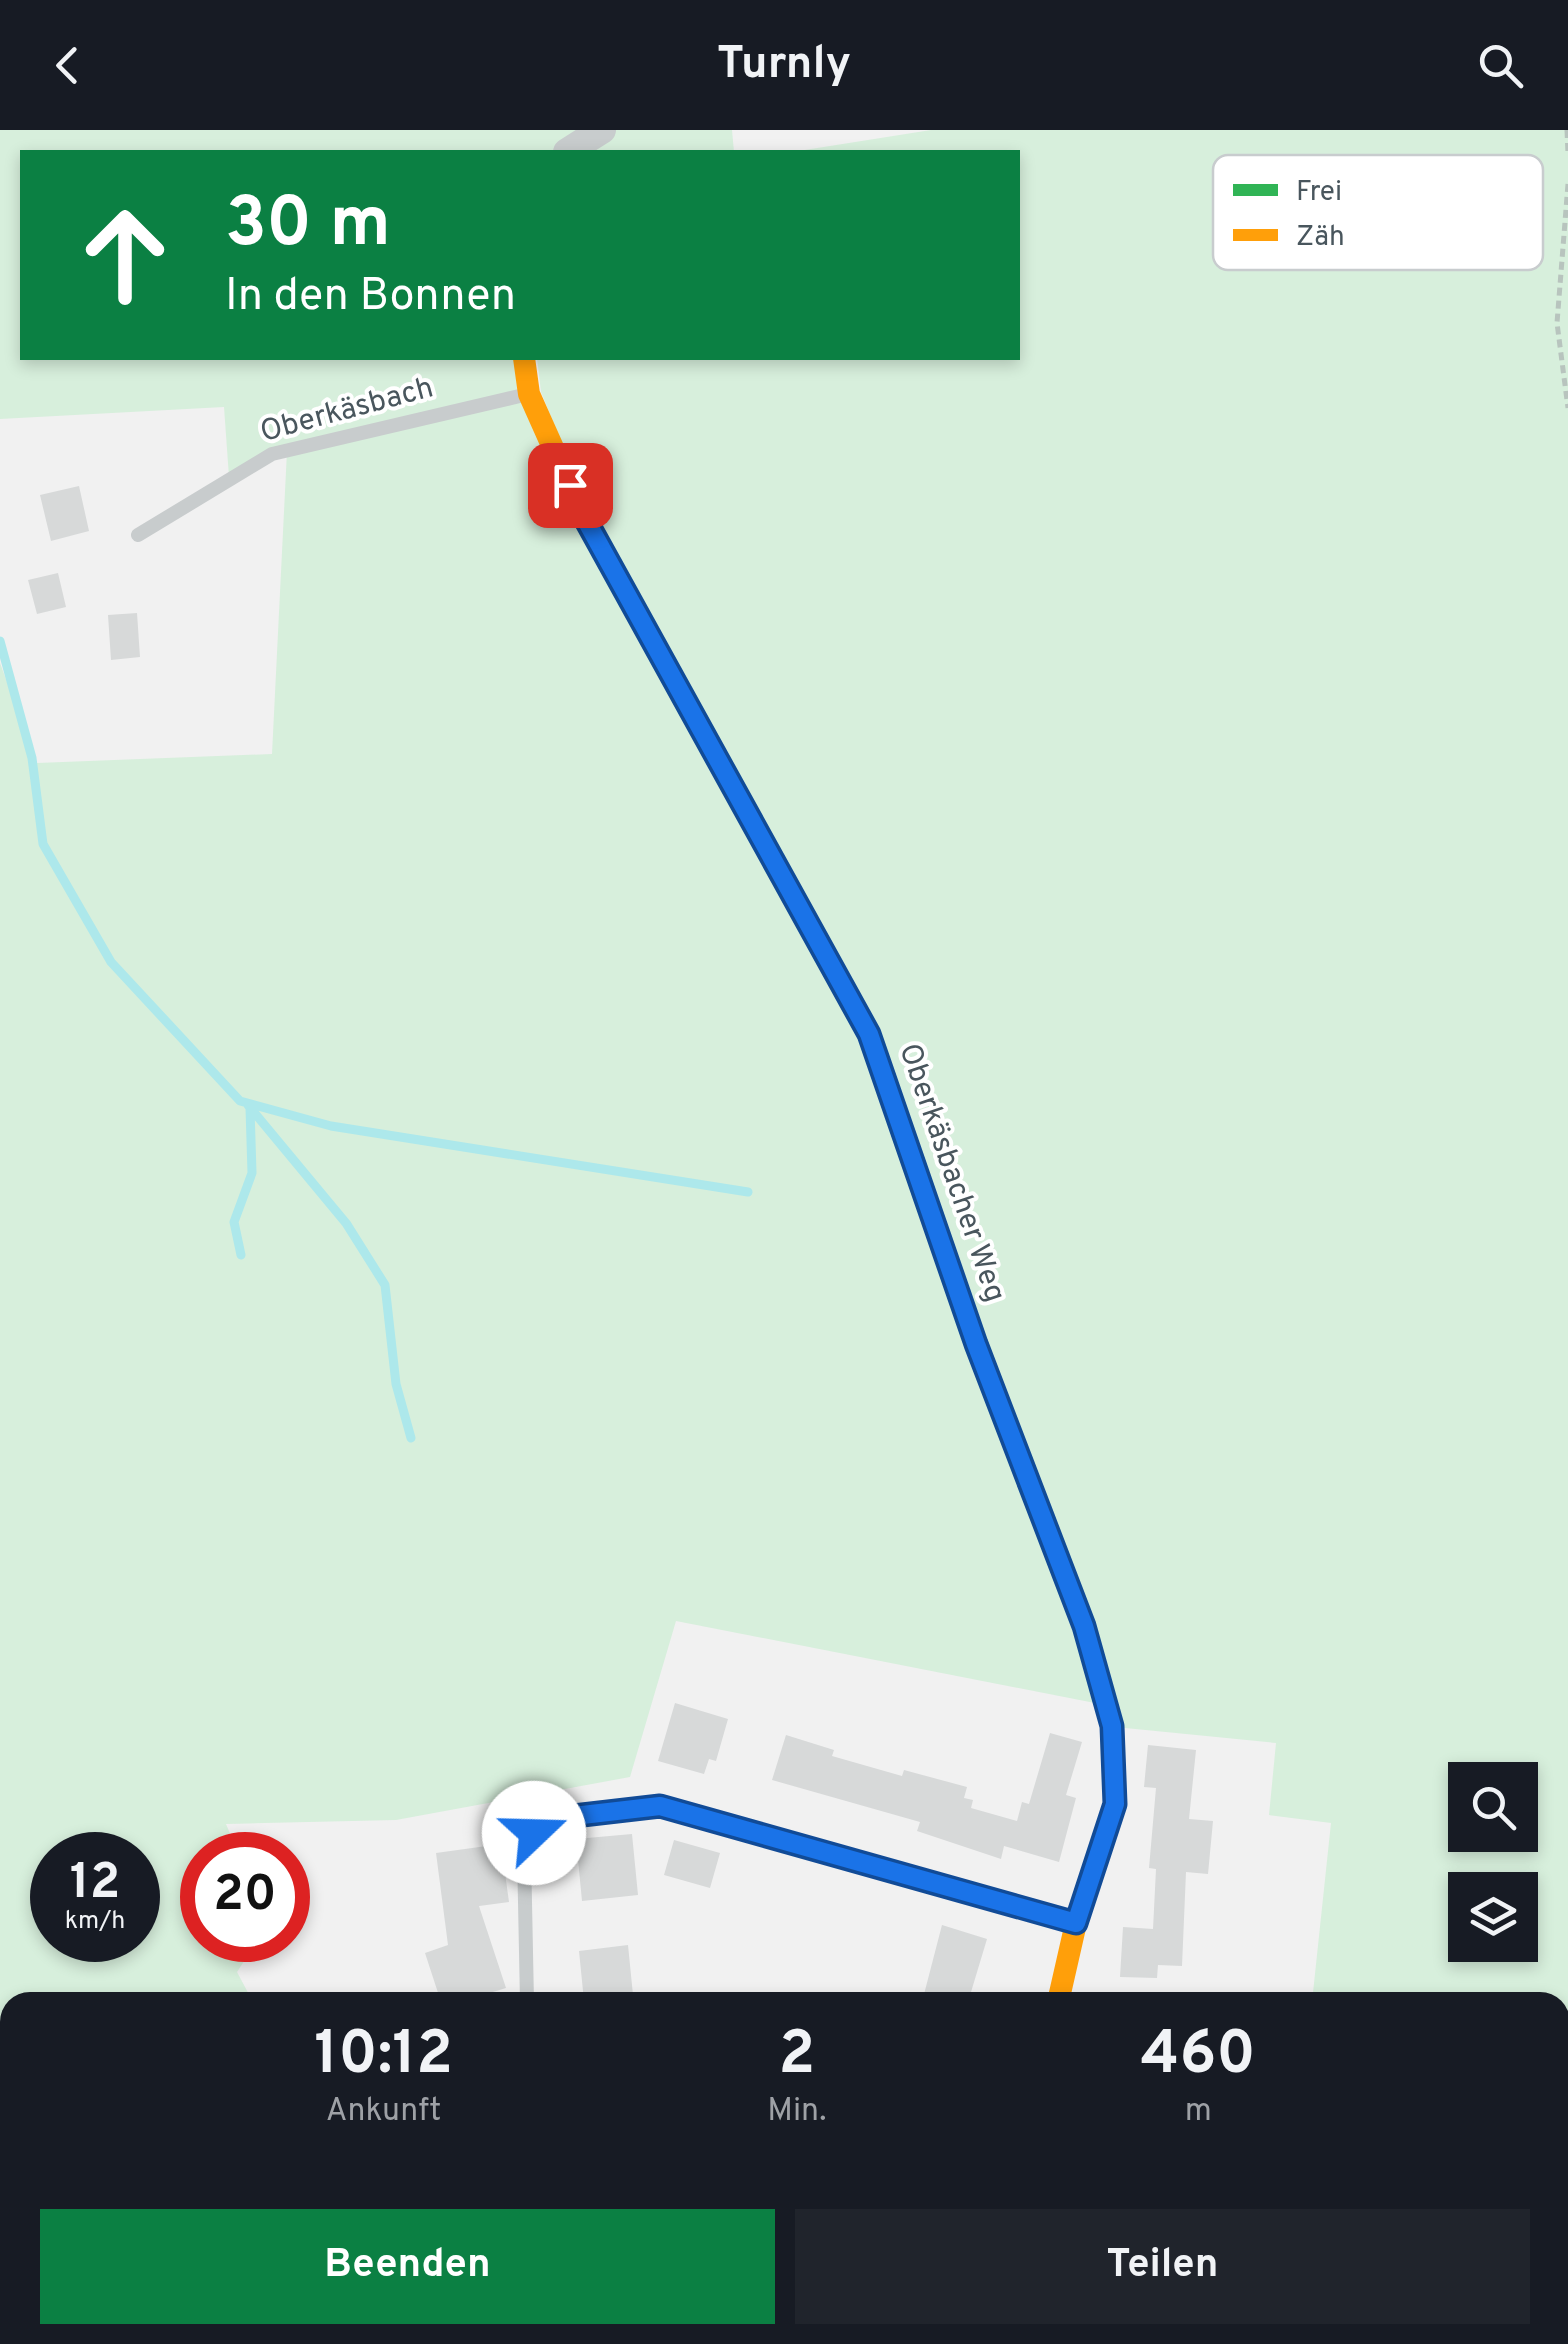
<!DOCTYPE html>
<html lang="de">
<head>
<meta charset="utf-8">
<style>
  body { margin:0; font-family:Overpass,sans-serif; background:#20242c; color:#f1f3f6; height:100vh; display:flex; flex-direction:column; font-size:38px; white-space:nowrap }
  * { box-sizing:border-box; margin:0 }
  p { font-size:32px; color:#9ea1a6 }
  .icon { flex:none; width:55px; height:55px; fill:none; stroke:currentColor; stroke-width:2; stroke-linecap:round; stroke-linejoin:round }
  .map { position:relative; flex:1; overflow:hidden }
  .drawer { position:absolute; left:0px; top:1862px; width:1570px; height:352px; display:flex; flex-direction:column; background:#171b24; border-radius:30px 30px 0 0; box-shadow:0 5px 15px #0003 }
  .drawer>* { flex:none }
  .banner { position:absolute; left:20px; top:20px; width:1000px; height:210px; border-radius:0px; box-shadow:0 5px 15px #0003; background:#0b8043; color:#fff; overflow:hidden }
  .fabs { position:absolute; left:1448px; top:1632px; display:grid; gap:20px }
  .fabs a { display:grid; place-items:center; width:90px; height:90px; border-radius:0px; background:#171b24; box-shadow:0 5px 15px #0003; font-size:50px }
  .speed { position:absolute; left:30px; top:1702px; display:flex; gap:20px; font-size:50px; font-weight:700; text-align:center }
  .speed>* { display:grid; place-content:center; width:130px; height:130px; border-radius:50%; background:#171b24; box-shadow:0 5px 15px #0003; line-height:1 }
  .speed small { font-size:25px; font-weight:400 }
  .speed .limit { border:15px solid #d22; background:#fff; color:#111 }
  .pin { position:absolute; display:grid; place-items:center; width:85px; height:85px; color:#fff; margin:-42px; border-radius:20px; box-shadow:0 5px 15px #0006 }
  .me { position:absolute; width:110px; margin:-55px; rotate:69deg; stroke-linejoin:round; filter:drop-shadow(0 0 8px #0008) }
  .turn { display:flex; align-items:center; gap:35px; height:210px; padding:0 40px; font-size:45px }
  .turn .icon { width:130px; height:130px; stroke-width:2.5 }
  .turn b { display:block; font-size:70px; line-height:85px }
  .eta { display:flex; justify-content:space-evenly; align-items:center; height:170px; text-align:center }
  .eta b { font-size:60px; font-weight:700; line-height:70px }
  .cta { display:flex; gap:20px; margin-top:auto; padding:20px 40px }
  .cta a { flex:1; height:115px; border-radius:0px; background:#0b8043; color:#fff; font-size:40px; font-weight:700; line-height:115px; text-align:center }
  .cta a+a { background:#20242c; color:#f1f3f6 }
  header { display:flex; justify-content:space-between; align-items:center; height:130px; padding:0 40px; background:#171b24; font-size:45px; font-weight:700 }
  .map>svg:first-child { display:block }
  .green { fill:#d7efdc; fill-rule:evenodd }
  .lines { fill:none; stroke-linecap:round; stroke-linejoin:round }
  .stream { stroke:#ade8eb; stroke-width:9 }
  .building { fill:#d7d9d9 }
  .path { stroke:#b8c4be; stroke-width:5; stroke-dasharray:8 5; stroke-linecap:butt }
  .lane { stroke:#c8cccd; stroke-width:14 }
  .street { stroke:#c8cccd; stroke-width:28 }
  .fast { stroke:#30b455; stroke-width:22 }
  .slow { stroke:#ff9f0a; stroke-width:22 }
  .route-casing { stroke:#114b97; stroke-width:25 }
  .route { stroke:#1a73e8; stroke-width:18 }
  .labels { text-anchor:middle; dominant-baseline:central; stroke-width:8; stroke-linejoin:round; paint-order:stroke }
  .street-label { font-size:30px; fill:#49565d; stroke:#fff }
  .key { fill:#fff; stroke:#c8ccce; stroke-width:2.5 }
  .key-label { font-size:28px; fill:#49565d }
</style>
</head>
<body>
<header><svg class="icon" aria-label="back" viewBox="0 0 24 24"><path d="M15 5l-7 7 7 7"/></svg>Turnly<svg class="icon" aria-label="search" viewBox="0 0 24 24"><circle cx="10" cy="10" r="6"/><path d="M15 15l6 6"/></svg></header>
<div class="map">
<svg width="1568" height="2214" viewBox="0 0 1568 2214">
  <rect width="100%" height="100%" fill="#f1f1f1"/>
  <path class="green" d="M0,0H587L551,22H22V228H521L524,259L273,319L229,347L224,277L0,289Z
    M614,0H732L734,22H579Z
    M931,0H1568V2150H1560V1872H1312L1331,1693L1269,1685L1276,1613L1115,1597L1105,1575L676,1491L630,1647L396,1690L226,1694L239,1725H202V1810H258L237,1842L253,1872H10V2205H433L437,2214H0V533L37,633L272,624L287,321L532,266L590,383L541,262L537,228H1018V22H792ZM1465,1650H1520V1705H1465ZM52,1725H138V1810H52ZM1465,1760H1520V1815H1465Z"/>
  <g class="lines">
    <path class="stream" d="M0,511L32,628L43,714L111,832L240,971L331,996L748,1062
      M248,975L346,1093L385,1155L396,1254L411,1308
      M241,1125L234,1092L252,1043L250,978"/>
  </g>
  <path class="building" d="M79,356L89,401L51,411L40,365Z
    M58,443L66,477L37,484L28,450Z
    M137,483L140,527L111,530L108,485Z
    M675,1573L728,1589L716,1631L709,1629L704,1644L658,1631Z
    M1050,1603L1082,1612L1066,1665L1076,1668L1059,1732L1004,1716L1001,1729L917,1701L920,1692L772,1650L786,1605L834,1620L832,1626L902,1646L904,1640L967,1657L964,1668L973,1670L971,1678L1017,1691L1022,1672L1029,1674Z
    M1148,1615L1196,1620L1189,1689L1213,1691L1208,1744L1186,1742L1182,1836L1158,1835L1157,1848L1120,1847L1123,1797L1153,1799L1156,1739L1149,1738L1156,1658L1144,1657Z
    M632,1704L638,1765L582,1771L576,1709Z
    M674,1710L720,1723L710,1758L664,1745Z
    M501,1714L509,1772L479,1776L506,1858L460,1872H441L425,1823L448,1815L436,1723Z
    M942,1795L987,1809L968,1872H922Z
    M628,1815L633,1865L584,1871L579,1821Z"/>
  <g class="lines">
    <path class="path" d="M1567,0L1568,24
      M1568,54L1557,193L1568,278"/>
    <path class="lane" d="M138,405L272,324L528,264
      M527,1872L524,1722L533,1703L565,1687L657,1677"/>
    <path class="street" d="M567,22L602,0
      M1099,2205L1104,2214"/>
    <path class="fast" d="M655,515L869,904L976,1214L1046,1396
      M660,1676L1076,1793"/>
    <path class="slow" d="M524,228L529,264L583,385L655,515
      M1046,1396L1084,1496L1112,1596L1115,1674L1076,1793L1058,1872"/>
  </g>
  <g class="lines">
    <g class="route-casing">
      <path id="route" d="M534,1703L565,1687L660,1676L1076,1793L1115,1674L1112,1596L1084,1496L976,1214L869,904L583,385L570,355"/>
    </g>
    <use href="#route" class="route"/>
  </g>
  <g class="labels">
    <g class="street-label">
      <text transform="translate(347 281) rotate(-15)">Oberkäsbach</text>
      <text transform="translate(951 1043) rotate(71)">Oberkäsbacher Weg</text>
    </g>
  </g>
  <rect x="1213" y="25" width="330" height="115" rx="15" class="key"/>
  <rect x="1233" y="54" width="45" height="12" fill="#30b455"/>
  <rect x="1233" y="99" width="45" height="12" fill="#ff9f0a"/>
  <g class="key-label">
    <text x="1296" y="70">Frei</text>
    <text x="1296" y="115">Zäh</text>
  </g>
</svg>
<div class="fabs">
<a><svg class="icon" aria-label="search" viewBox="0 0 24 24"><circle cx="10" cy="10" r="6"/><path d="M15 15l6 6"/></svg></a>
<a><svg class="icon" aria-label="layers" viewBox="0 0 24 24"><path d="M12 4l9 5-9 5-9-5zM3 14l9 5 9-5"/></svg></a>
</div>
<div class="speed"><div>12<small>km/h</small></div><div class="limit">20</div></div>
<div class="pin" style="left:570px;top:355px;background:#d93025"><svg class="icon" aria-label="arrive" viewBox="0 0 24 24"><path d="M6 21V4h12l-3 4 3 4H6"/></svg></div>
<svg class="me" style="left:534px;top:1703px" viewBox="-20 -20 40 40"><circle r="19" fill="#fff"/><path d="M0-13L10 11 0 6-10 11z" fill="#1a73e8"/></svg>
<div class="banner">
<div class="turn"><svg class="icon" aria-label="ahead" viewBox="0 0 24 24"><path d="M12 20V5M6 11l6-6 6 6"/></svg><div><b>30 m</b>In den Bonnen</div></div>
</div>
<section class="drawer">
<div class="eta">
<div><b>10:12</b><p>Ankunft</p></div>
<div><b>2</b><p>Min.</p></div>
<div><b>460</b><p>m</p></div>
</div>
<div class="cta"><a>Beenden</a><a>Teilen</a></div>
</section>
</div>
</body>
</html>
